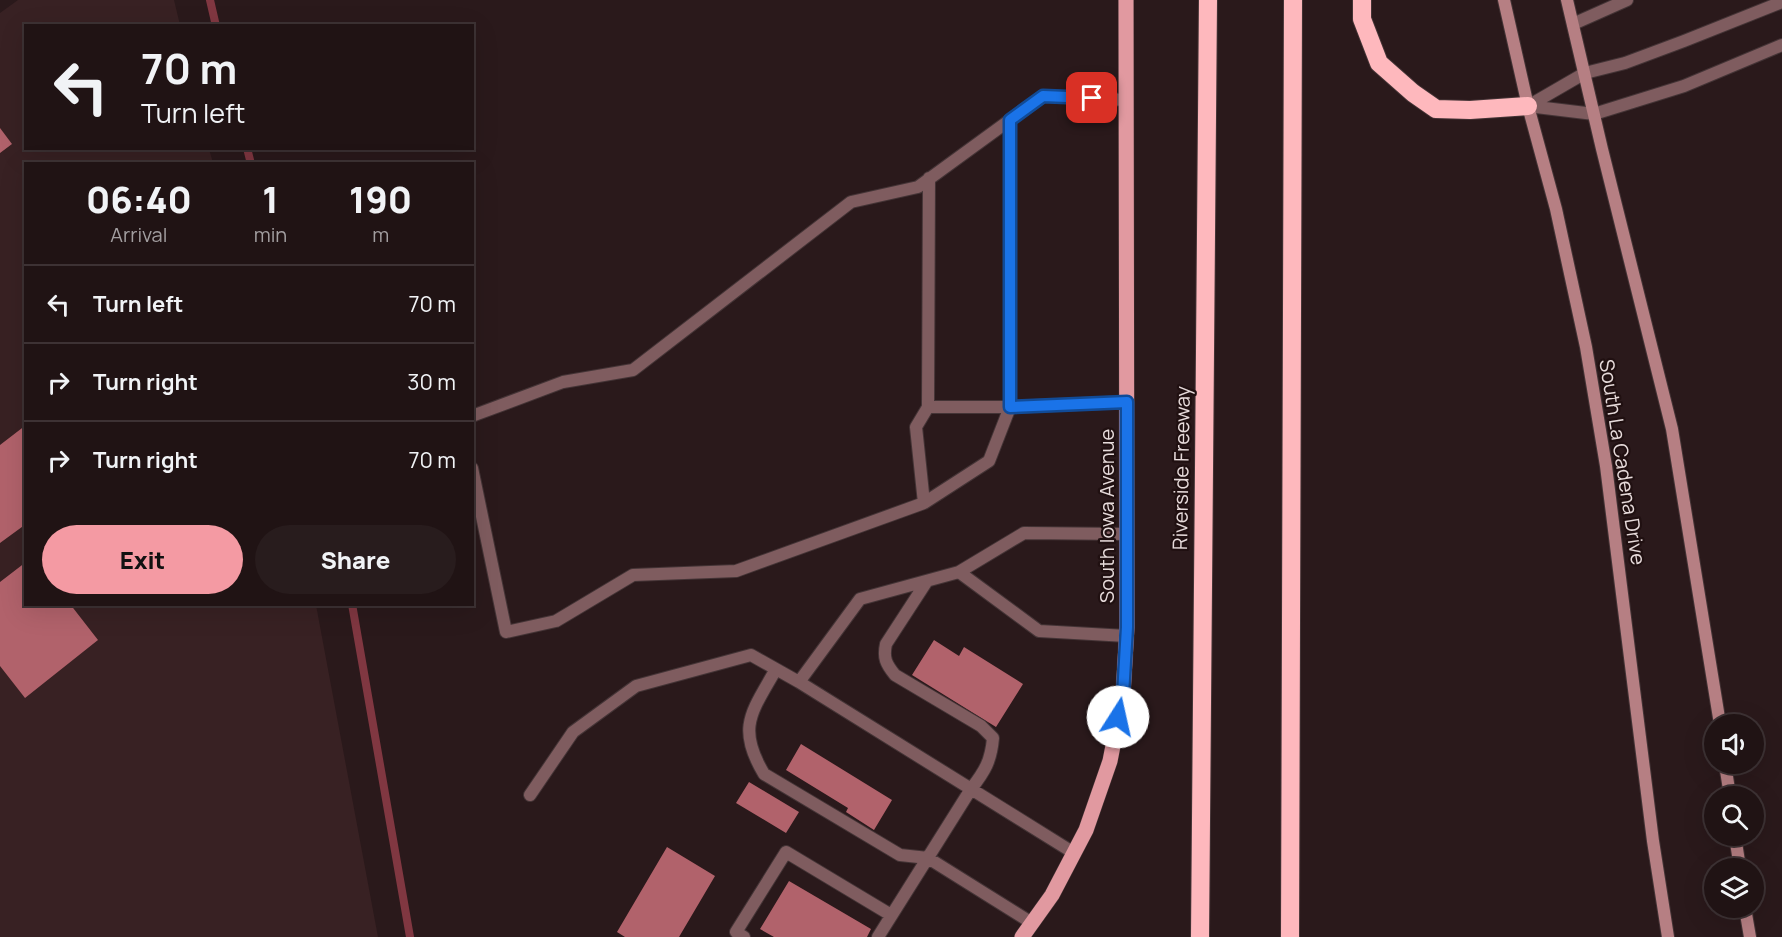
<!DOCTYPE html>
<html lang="en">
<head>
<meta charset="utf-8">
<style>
  body { margin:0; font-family:Manrope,sans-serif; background:#281c1d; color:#f1f3f6; height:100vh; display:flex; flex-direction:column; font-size:22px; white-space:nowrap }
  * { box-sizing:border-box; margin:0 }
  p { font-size:20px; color:#a29ea0 }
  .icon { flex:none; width:33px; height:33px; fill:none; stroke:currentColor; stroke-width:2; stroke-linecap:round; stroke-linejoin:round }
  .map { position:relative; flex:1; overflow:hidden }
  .details { position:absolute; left:24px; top:162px; width:450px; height:444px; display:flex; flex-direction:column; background:#201314; border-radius:0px; box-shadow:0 6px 24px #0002,0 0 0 2px #3d3234 }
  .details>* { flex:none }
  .top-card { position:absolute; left:24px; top:24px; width:450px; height:126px; border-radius:0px; box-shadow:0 6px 24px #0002,0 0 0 2px #3d3234; background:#201314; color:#f1f3f6; overflow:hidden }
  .controls { position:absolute; left:1704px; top:714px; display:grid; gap:12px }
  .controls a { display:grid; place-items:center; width:60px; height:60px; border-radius:50%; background:#201314; box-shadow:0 6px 24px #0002,0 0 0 2px #3d3234; font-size:30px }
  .pin { position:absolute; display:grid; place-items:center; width:51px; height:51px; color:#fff; margin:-26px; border-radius:12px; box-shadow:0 3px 9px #0006 }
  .me { position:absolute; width:66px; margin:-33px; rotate:10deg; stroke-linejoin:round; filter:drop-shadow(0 0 4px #0008) }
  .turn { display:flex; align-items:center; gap:21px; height:126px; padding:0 18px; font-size:27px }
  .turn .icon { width:78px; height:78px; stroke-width:2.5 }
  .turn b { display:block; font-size:42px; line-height:51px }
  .eta { display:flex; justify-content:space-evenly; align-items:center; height:102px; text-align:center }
  .eta b { font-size:36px; font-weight:800; line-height:42px }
  .action { display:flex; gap:12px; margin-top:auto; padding:12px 18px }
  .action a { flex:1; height:69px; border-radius:36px; background:#f49aa3; color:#111; font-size:24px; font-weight:800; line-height:69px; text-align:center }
  .action a+a { background:#281c1d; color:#f1f3f6 }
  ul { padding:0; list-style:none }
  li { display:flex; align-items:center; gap:18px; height:78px; padding:0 18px; border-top:2px solid #3d3234 }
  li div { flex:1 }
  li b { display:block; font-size:22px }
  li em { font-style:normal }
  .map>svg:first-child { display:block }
  .built { fill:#382123 }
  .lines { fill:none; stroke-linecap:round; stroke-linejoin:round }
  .stream { stroke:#803741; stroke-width:8 }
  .building { fill:#b1626b }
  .lane-casing { stroke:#443436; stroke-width:14 }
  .street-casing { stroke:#443436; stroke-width:14 }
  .secondary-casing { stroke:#443436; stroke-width:14 }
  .primary-casing { stroke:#443436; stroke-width:16 }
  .highway-casing { stroke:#443436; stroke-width:20 }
  .lane { stroke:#7f5c5f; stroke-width:12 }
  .street { stroke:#7f5c5f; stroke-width:12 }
  .secondary { stroke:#b67f83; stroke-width:12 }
  .primary { stroke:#e199a0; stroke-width:15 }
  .highway { stroke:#feb8bd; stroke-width:18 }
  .route-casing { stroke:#114b97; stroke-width:15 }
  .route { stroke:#1a73e8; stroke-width:10 }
  .labels { text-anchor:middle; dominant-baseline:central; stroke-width:4.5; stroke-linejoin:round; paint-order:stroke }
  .street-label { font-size:20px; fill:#e7dbdb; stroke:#201011 }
</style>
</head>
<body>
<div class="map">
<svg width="1782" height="937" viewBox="0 0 1782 937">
  <rect width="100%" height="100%" fill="#2a191b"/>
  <path class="built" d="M18,0H174L180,25L26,26V148L209,149L213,163L26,164V604L316,605L378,937H0V13Z"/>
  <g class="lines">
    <path class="stream" d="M210,0L216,26
      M247,148L251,164
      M352,604L410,937"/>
  </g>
  <path class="building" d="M0,128L12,144L0,153Z
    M26,425V524L0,543V445Z
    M26,562V604H70L98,640L25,698L0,666V582Z
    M934,640L959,656L964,647L1023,684L996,727L912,675Z
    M801,744L892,800L874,830L846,812L848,808L786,770Z
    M749,782L799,812L786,833L736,803Z
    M667,847L715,876L679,937H625L617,932Z
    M789,881L871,929L867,937H774L760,929Z"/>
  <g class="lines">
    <g class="lane-casing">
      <path id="lane" d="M1573,24L1627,0
        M929,178L928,407H1010V120
        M472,416L563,382L633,370L851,202L918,187L1043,96L1126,100
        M472,468L506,632L556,621L633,575L736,571L924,503L989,461L1010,407L1127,402
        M924,503L916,427L928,407
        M959,572L1039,631L1127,636
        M776,669C752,712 736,727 764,774L900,855L928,858L1032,923
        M530,795L573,732L636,686L751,655L799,682
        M1074,853L799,682L860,599L959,572L1024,533L1127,534
        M744,937L736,932L786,852L891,915
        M878,937L971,789C985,771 991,761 993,738L981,726L895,675C886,664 883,658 886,644L927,581"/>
    </g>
    <g class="street-casing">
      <path id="street" d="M1528,106L1585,73L1625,63L1684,41L1782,2
        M1528,106L1594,114L1684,86L1782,45"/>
    </g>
    <g class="secondary-casing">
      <path id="secondary" d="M1504,0L1528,106L1556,209L1586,347L1606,466L1653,841L1668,937
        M1567,0L1602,149L1672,429L1720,724
        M1725,764L1730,796
        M1735,836L1740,868
        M1745,908L1750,937"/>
    </g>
    <g class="primary-casing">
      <path id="primary" d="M1022,937L1052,895L1086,830L1110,761L1123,695L1127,627L1126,0"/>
    </g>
    <g class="highway-casing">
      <path id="highway" d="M1362,0V19L1379,63L1413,93L1436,109L1470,110L1528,106
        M1200,937L1208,0
        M1290,937L1293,0"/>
    </g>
    <use href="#lane" class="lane"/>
    <use href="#street" class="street"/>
    <use href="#secondary" class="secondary"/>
    <use href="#primary" class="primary"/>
    <use href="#highway" class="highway"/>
  </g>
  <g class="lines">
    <g class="route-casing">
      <path id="route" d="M1092,98L1043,96L1010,120V407L1127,402V627L1123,695L1118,717"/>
    </g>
    <use href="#route" class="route"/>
  </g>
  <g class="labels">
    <g class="street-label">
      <text transform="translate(1623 462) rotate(81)">South La Cadena Drive</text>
      <text transform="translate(1181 468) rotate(-89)">Riverside Freeway</text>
      <text transform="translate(1106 516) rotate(-90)">South Iowa Avenue</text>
    </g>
  </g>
</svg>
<div class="controls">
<a><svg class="icon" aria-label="sound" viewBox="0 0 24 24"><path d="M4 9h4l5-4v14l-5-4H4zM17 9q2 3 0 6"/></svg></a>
<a><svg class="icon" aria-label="search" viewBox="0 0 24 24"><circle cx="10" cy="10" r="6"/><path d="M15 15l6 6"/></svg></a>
<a><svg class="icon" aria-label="layers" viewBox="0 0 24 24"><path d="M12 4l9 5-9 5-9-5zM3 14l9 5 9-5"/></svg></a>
</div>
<div class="pin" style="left:1092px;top:98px;background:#d93025"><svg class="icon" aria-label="arrive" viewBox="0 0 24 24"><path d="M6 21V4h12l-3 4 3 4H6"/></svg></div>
<svg class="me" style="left:1118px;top:717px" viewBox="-20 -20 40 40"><circle r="19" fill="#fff"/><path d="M0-13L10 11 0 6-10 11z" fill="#1a73e8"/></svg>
<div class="top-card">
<div class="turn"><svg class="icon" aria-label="left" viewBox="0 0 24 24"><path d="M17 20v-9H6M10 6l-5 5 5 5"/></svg><div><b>70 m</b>Turn left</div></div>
</div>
<section class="details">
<div class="eta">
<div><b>06:40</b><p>Arrival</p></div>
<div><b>1</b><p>min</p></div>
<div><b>190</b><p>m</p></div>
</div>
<ul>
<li><svg class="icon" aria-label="left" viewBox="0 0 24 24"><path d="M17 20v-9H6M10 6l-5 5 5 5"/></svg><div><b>Turn left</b></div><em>70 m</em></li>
<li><svg class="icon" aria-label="right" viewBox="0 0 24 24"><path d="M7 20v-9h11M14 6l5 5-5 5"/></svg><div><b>Turn right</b></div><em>30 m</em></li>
<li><svg class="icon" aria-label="right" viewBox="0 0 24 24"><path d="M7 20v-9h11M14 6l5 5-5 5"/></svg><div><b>Turn right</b></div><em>70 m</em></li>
</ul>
<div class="action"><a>Exit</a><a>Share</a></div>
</section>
</div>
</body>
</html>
